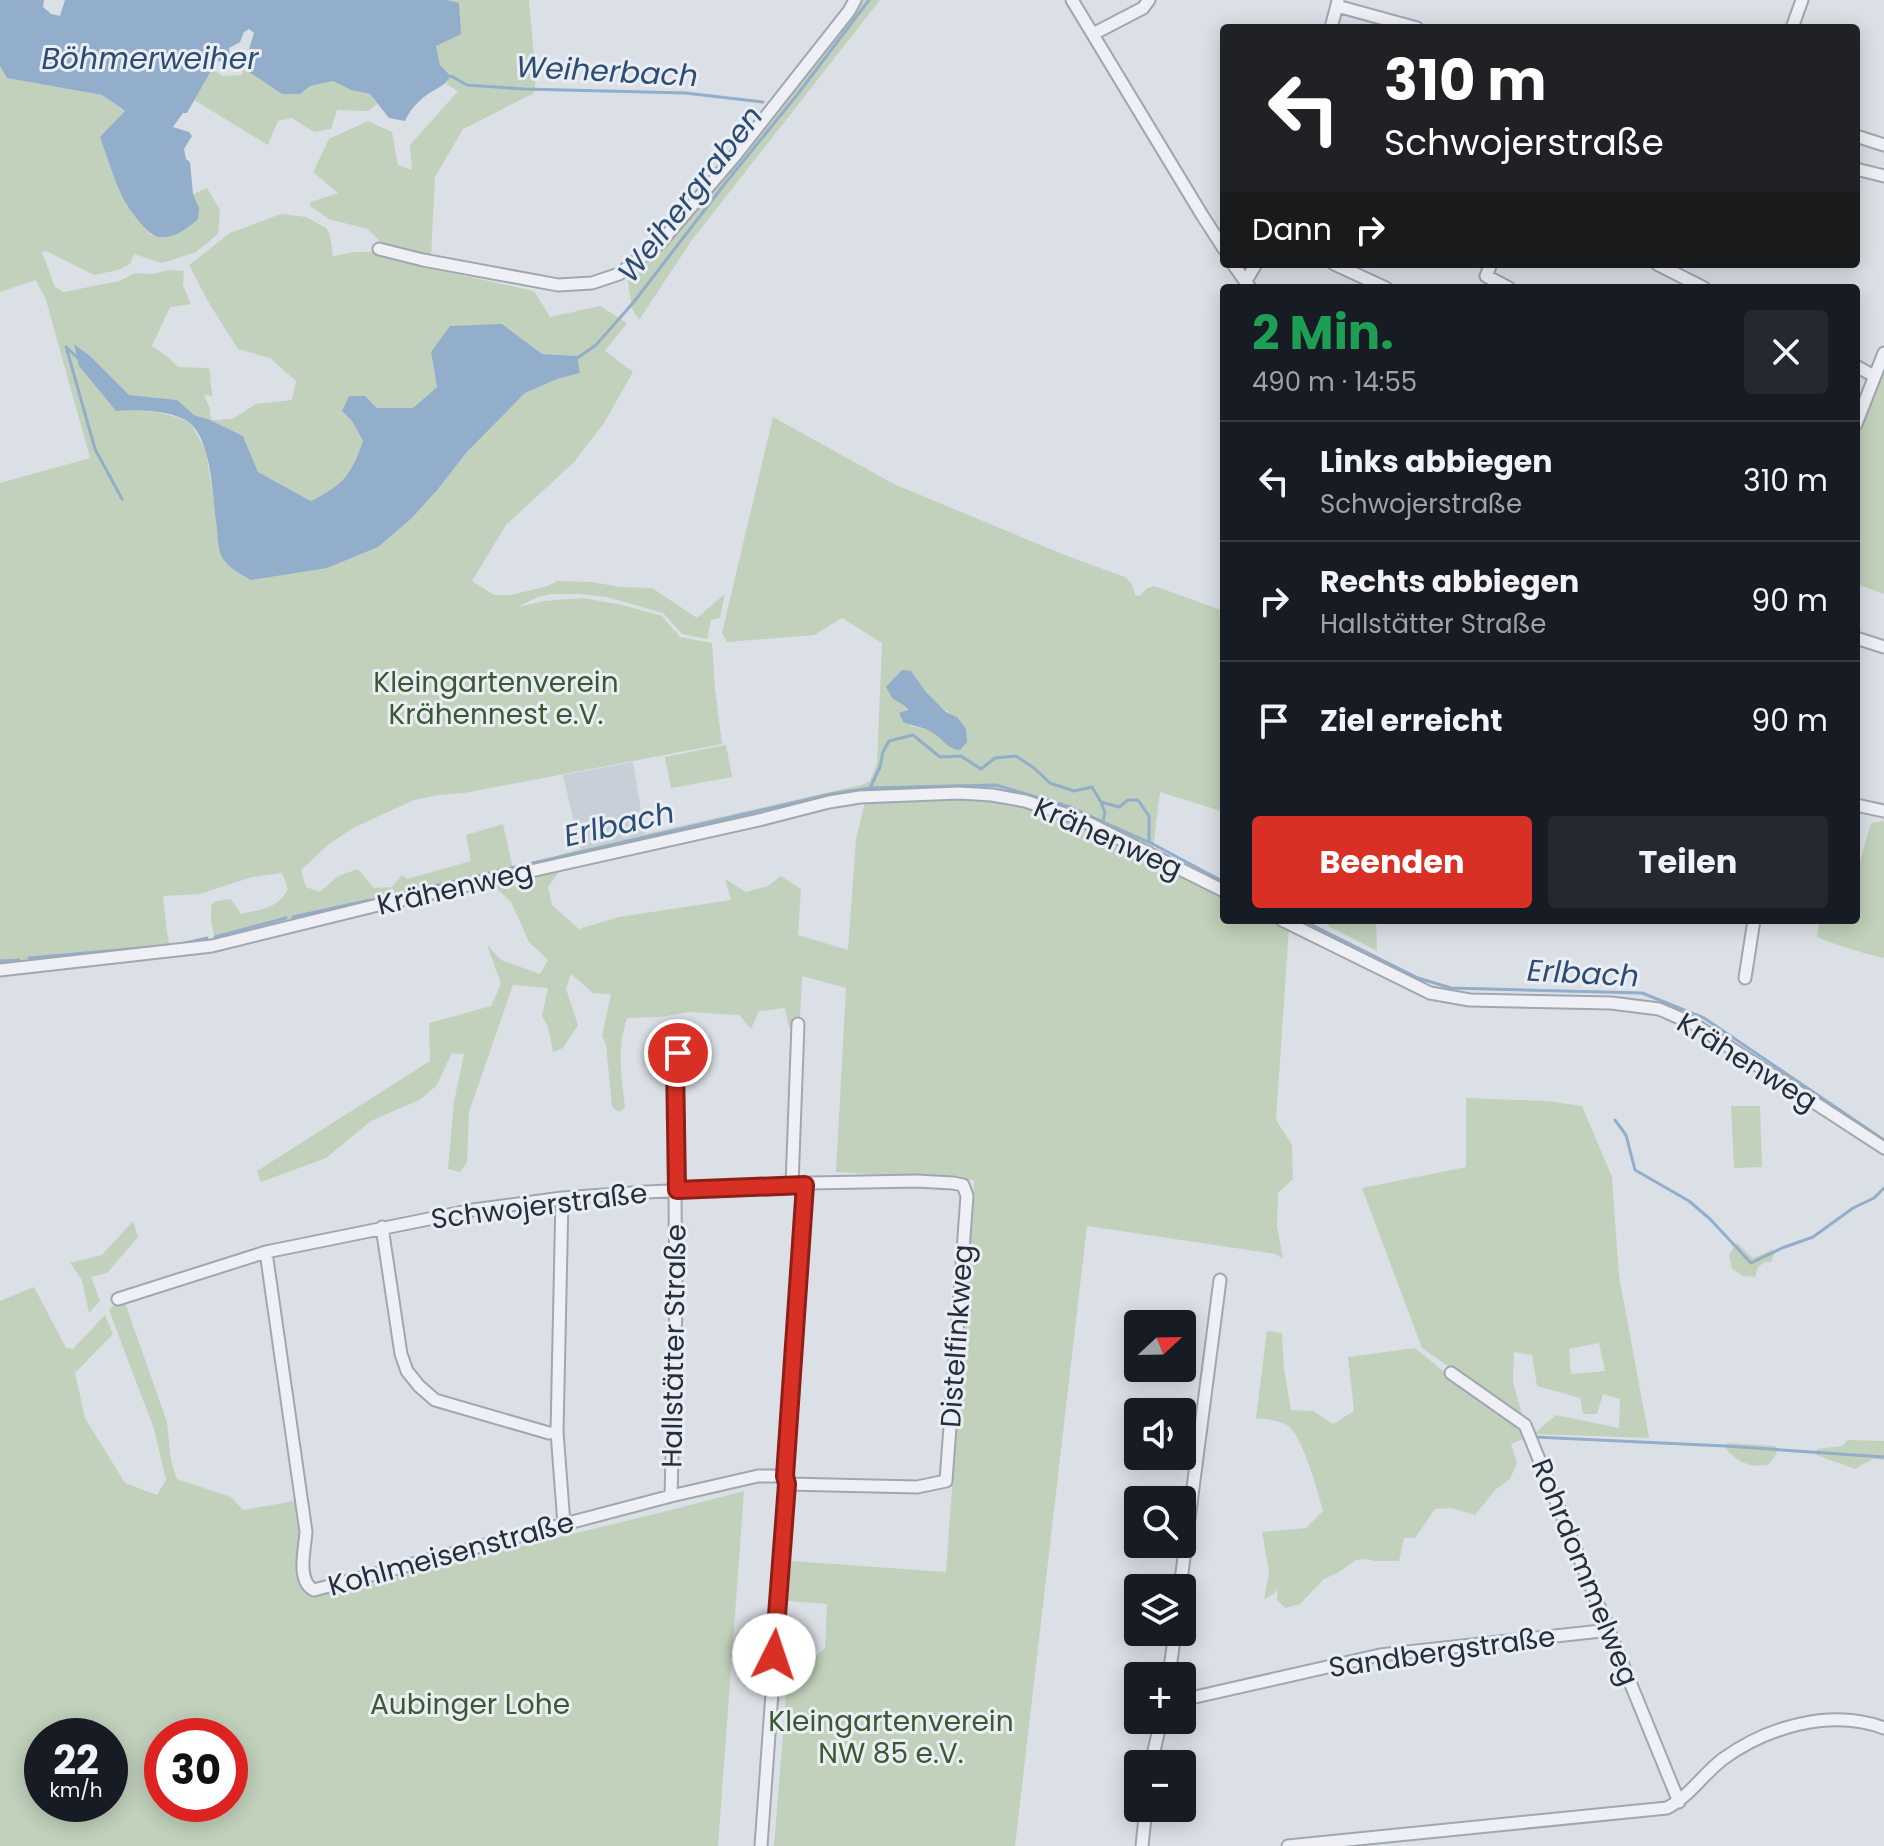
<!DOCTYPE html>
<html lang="de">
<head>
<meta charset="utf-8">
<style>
  body { margin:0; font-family:Poppins,sans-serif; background:#242831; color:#f1f3f6; height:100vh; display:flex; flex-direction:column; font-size:30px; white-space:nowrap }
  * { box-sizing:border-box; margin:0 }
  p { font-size:26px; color:#9ea1a6 }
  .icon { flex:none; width:44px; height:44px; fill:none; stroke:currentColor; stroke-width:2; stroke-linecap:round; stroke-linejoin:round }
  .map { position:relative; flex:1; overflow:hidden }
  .panel { position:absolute; left:1220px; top:284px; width:640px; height:640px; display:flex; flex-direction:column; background:#171b24; border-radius:8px; box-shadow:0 4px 20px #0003 }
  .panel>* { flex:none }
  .banner { position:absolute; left:1220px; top:24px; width:640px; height:244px; border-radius:8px; box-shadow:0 4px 20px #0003; background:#202124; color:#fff; overflow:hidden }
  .needle { width:52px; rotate:68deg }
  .tools { position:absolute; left:1124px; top:1310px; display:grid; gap:16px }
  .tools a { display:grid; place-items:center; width:72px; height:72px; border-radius:8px; background:#171b24; box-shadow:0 4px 20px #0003; font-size:40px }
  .speed { position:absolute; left:24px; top:1718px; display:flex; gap:16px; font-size:40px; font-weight:700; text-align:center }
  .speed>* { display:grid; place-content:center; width:104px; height:104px; border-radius:50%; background:#171b24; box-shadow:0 4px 20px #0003; line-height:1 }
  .speed small { font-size:20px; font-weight:400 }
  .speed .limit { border:12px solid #d22; background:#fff; color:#111 }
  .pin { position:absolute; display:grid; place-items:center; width:68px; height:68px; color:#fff; margin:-34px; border:4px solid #fff; border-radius:50%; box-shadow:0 2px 8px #0007 }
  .me { position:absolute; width:88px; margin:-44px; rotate:4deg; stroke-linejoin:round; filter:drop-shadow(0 0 6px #0008) }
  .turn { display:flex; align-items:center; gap:28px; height:168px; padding:0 32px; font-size:36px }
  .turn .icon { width:104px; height:104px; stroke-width:2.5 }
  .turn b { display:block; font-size:56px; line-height:68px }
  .then { display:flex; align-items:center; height:76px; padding:0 32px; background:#0003; gap:16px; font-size:30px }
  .round { display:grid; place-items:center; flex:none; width:84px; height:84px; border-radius:8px; background:#242831 }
  .head { display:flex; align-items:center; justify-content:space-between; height:136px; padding:0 32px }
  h1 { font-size:48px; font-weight:700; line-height:60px; color:#1e9e55 }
  .cta { display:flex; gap:16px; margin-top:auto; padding:16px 32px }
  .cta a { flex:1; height:92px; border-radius:8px; background:#d93025; color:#fff; font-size:32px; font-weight:700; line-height:92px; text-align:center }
  .cta a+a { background:#242831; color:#f1f3f6 }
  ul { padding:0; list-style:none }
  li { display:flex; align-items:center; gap:24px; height:120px; padding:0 32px; border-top:2px solid #363941 }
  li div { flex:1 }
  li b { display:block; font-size:30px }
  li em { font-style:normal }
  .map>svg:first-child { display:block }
  .built { fill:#c9cfd9 }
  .green { fill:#c1d1bb; fill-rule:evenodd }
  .water { fill:#92aeca }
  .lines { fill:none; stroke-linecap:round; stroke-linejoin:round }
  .stream { stroke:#92aeca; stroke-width:3 }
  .minor-casing { stroke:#a0a7b1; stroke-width:15 }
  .minor { stroke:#eef0f5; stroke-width:11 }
  .route-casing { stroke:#8d1f18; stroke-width:20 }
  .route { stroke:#d93025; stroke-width:14 }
  .labels { text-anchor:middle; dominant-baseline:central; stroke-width:6; stroke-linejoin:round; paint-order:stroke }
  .park-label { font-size:28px; fill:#395a30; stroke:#eaeef4 }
  .street-label { font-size:28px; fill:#242e3d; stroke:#eaeef4 }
  .water-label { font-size:30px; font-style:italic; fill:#2c4d73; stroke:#eaeef4 }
</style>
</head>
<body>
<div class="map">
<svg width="1884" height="1846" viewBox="0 0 1884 1846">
  <rect width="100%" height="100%" fill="#dbe0e7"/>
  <path class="built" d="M633,762L645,834L580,849L563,775Z"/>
  <path class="green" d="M447,0H529L536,78L534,93L463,129L435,177L431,258L385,246L367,229L329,219L310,206L311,202L338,193L313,172L329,139L368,121L392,132L398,165L412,170L410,145L458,91L446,84L451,75L440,65L436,46L459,4Z
    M860,0H880L692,240L639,320L632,309L627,275L661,248Z
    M0,66L7,78L102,95L125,112L150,234C175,243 183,225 199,208L193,194L207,188L220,210L218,234L196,252L162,263L134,254L130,264L118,270L94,275L46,251L42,252L55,287L64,292L119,281L135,273L153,274L168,270L184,271L183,285L191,304L170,307L152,346L168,357L178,367L209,368C211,378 210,386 213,396L204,395L210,409L211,420L232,419L256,404L292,400L296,381L270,358L238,349L209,303L189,265L230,233L281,214L306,217L326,228L330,235L333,256L355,252H378L384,258L534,291L550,317L600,306L627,323L605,351L633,372L604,423L574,462L506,525L472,581L494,595H511L548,586L557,581L591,582L621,587L652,588L697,618L725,594L720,618L711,620L707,639L682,634L663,613L607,597L579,594H551L538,597L517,607L545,601L583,598L623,605L662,616L680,637L712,643L715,688L722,744L464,793L439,795L414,800L353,828L329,844L301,870L306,887L320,892L338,876L358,869L374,888L392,887L402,875L407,879L471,861L466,835L503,824L513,869L580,849L865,784L870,781L877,763L882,643L842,618L814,635L727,642L722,633L773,417L894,484L1067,556L1125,577L1132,584L1135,595L1140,596L1146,589L1154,586L1224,611V812L1160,792L1153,849L1065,808L997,789L869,790L866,801L959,797L991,798L1024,804L1078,823L1224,897V920H1271L1289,928L1276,1120L1292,1145L1293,1179L1278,1193L1277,1226L1283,1259L1275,1254L1087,1226L1015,1846H774L787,1682L825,1648L827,1604L788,1601L791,1561L946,1572L974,1180L836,1172L846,988L802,976L800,1018L789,1028L785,1008L759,1011L751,1029L739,1015L688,1012L660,1017L627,1018C617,1048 621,1076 625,1107L619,1112L612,1107L606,1044L602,1036L611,994L593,993L571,974L566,989L578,1025L563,1048L553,1052L548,1027L542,1016L548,988L513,985L469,1112L467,1162L460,1172L448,1169L454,1102L464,1054L452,1053L436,1086L421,1099L371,1121L326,1158L261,1182L257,1171L430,1061L429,1023L491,1006L501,984L487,945L501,960L540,974L548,960L529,942L511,902L492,884L181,957L170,954L0,973V483L90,458L46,300L36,280L0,292ZM502,324L542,354L576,356L580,373L557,379L525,393L467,452L438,489L412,518L378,547L222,556L206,450L191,424L180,418L156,412L133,410L116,411L79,366L75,345L89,355L129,395L177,400L194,415L210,420L243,436L258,472L311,501C346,483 350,478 363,441L352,421L342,411L365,396L377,408H413L437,387L431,352ZM911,671C923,689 937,708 957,717L953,750L930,730L911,726L905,706ZM865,802L856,839L848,950L798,935L801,889L781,876L768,886L746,892L725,879L731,900L619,917L579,929L552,905L548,887L562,867L831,805ZM282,873L288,889C279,908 260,910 241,914L231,899L216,901L211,905V922L215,939L170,948L167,932L163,896L200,894L252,877Z
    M243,68L282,94H300L309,86L333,81L351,90L370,94L377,104L369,111L337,110L331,129L314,132L292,118L278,121L268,145L194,100L212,69L223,76L242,75Z
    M1884,370V594L1856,584V440Z
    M726,745L732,777L671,788L665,757Z
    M1884,821V958C1861,953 1839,946 1817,937L1819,920H1856V875L1871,823Z
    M1330,920H1376L1377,951L1328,926Z
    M1466,1098L1546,1101L1582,1106L1612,1177L1619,1276L1649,1438L1534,1434L1556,1415L1619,1428L1620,1399L1603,1394L1597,1414H1583L1580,1398L1537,1386L1532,1355L1514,1352L1513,1382L1523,1418L1422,1348L1362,1188L1466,1167ZM1599,1343L1605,1371L1571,1374L1569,1349Z
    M1731,1106H1760L1762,1167L1734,1168Z
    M133,1221L138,1237L107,1273L91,1277L100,1301L89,1313L82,1280L70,1263L102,1255Z
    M1737,1243L1753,1258L1772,1250L1774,1254L1771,1262H1765L1758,1267L1755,1277L1743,1276L1732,1269L1729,1255Z
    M34,1287L66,1348L73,1349L105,1315L113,1334L75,1373L85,1418L125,1483L157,1495L166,1480L154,1429L109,1310L113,1306L125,1303L167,1422L171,1461L177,1479L231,1497L243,1510L295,1501L317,1596L671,1510L744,1491L718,1846H0V1301ZM42,1736H110V1804H42ZM162,1736H230V1804H162Z
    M1267,1331L1282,1333L1284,1369L1291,1410L1313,1411L1333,1424L1354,1411L1348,1357L1415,1348L1453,1379L1515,1420L1527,1437L1511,1444L1517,1463L1510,1479L1495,1490L1475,1515L1451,1508L1435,1509L1415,1538H1404L1399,1561H1375L1367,1559L1356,1560L1339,1572L1324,1579L1300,1604L1285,1608L1277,1600L1278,1590L1264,1600L1269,1571L1262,1532L1306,1528L1323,1511C1318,1492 1302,1434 1287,1425C1278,1420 1266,1419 1256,1418Z
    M1848,1440L1884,1441V1460L1873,1459L1855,1469L1816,1455L1817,1449L1842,1446Z
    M1727,1443L1776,1446L1777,1453L1768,1465C1751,1468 1737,1462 1726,1449Z"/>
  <path class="water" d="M0,0H44L43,7L51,14L60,16L65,0H447L459,3L461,34L436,46L440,65L451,76C445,85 440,87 431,92C419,100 411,108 405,121L389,118L370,94L351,90L333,81L310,86L300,94H282L243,68L254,33L249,29L244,32L240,42L229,48L230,57L221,62L214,59L211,63L212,69L187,113H183L173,127L189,132L192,136L184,149L186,159L190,162L193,194L199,208L198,219C188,228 174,239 159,237C148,236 127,207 122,196C113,177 107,156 100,137L125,111L102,95L7,78L0,66Z
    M502,324L542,354L577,356L580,373L557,379L525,393L467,452L438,489L412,518L378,547L327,568L251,580C241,574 228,568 222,557C217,548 218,532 216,521C212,493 212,448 193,426C179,410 136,409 116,411L79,366L74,344L89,355L129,395L177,400L194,415L210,420L243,436L258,472L311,501C344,484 350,477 363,441L352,421L342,411L349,396H365L377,408H413L437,387L431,352L450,326Z
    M902,670L911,671L926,692L946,712L957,717L966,729L967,742L960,750C948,750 943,739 933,733C925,727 912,726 903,722L899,713L908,710L905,706L892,698L886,687Z"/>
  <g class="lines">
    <path class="stream" d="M451,76L467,85L524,89L685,93L763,102
      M66,347L80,360
      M67,350L95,449L122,499
      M573,361L596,345L633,303L727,181L797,95L869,0
      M870,788L996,785L1070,807L1148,842
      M1101,802L1105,813L1103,821
      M377,899L831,794L870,788L880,767L883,752L889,741L913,735L940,757L961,756L981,769L995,758L1016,756L1034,768L1050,783L1074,791L1092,787L1101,802L1119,807L1128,800H1138L1149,816V842L1224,882
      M293,917L370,900
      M1302,920L1418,978L1451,988L1642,993L1704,1018L1884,1140
      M215,937L286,918
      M177,945L207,938
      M29,958L153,947
      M0,961L19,960
      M1615,1120L1626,1135L1635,1170L1689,1201L1710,1219L1751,1263L1782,1248L1813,1237L1853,1208L1874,1198L1884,1188
      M1535,1437L1725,1446L1884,1457"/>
    <g class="minor-casing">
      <path id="minor" d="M1072,0L1202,215L1224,249
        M1337,6L1417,28
        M1331,28L1338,1
        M1792,28L1802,0
        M1093,34L1143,8L1149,0
        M1856,136L1884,145
        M1856,169L1884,176
        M379,249L423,260L558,285L592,283L619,274L660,243L734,157L849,11L855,0
        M1233,264L1250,288
        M1334,264L1386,288
        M1491,264L1486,276L1509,288
        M1657,264L1704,288
        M1246,281L1256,264
        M1856,366L1874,376
        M1856,424L1884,353
        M1856,638L1884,647
        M1856,805L1884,811
        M1282,920L1430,993L1470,1000L1611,1003L1659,1009L1694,1024L1884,1148
        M0,970L212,946L374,906L763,819L829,802L860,797L959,793L992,795L1025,801L1080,819L1224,891
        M1745,978L1754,920
        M792,1185L798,1024
        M562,1198L557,1432L564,1524
        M382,1227L401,1354L407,1371L419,1386L435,1400L549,1433L557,1432
        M266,1252L306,1532C305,1549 296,1581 314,1590L671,1496L758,1476H785
        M118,1299L266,1252L473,1210L562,1198L646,1192L805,1185L811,1183L916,1181L953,1183L963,1185L967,1196L946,1481L917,1487L787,1484
        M1451,1373L1525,1425L1679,1802
        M671,1496L676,1303L675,1196L678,1185L675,1061L678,1053
        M1180,1588L1220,1280
        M1169,1676L1175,1632
        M1182,1700L1380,1655L1610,1630
        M1151,1764L1161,1720
        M761,1846L787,1484L785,1476L805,1185
        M1142,1846L1146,1808
        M1288,1846L1667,1808C1689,1797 1703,1774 1723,1759C1767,1727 1831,1708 1884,1728"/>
    </g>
    <use href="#minor" class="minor"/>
  </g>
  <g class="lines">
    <g class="route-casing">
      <path id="route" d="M678,1053L675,1061L677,1190L805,1185L785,1476L787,1484L774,1655"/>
    </g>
    <use href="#route" class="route"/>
  </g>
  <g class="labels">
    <g class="park-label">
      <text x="496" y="682">Kleingartenverein<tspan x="496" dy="32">Krähennest e.V.</tspan></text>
      <text x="470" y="1704">Aubinger Lohe</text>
      <text x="891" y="1721">Kleingartenverein<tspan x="891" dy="32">NW 85 e.V.</tspan></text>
    </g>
    <g class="street-label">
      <text transform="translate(1108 838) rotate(24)">Krähenweg</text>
      <text transform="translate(455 888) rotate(-13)">Krähenweg</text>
      <text transform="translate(1747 1062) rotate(32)">Krähenweg</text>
      <text transform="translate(539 1206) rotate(-7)">Schwojerstraße</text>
      <text transform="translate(957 1336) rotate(-86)">Distelfinkweg</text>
      <text transform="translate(674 1346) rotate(-89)">Hallstätter Straße</text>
      <text transform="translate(451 1554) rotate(-15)">Kohlmeisenstraße</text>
      <text transform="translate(1585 1572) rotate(68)">Rohrdommelweg</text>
      <text transform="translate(1442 1652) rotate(-8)">Sandbergstraße</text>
    </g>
    <g class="water-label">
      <text x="150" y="58">Böhmerweiher</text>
      <text transform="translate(607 71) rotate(3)">Weiherbach</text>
      <text transform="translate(690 194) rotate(-52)">Weihergraben</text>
      <text transform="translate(619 824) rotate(-13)">Erlbach</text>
      <text transform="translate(1583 973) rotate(3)">Erlbach</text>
    </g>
  </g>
</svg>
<div class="tools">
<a><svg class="needle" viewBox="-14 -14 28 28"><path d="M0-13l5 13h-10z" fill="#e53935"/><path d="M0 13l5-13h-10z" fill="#9ea1a6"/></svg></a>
<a><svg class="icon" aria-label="sound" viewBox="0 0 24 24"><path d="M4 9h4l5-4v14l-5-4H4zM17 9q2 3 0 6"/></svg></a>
<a><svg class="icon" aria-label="search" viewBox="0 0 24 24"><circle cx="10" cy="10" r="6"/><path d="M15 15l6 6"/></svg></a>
<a><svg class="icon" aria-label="layers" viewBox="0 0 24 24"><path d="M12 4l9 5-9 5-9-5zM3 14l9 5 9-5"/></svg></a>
<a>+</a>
<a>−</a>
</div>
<div class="speed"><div>22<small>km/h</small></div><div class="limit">30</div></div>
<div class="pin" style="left:678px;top:1053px;background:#d93025"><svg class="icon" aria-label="arrive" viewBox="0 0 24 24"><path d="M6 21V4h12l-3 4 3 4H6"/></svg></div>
<svg class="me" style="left:774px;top:1655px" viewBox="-20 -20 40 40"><circle r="19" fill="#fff"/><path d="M0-13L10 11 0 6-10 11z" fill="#d93025"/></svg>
<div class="banner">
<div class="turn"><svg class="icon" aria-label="left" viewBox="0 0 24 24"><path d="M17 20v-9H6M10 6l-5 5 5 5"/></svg><div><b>310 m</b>Schwojerstraße</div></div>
<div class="then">Dann<svg class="icon" aria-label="right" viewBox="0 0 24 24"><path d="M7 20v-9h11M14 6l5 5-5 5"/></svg></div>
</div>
<section class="panel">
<div class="head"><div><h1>2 Min.</h1><p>490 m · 14:55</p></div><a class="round"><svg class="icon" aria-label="close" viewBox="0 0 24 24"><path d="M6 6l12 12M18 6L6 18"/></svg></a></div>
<ul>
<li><svg class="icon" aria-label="left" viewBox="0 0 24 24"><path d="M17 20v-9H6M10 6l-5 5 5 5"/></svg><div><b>Links abbiegen</b><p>Schwojerstraße</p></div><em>310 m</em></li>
<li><svg class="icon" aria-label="right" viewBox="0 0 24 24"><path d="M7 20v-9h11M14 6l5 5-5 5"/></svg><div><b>Rechts abbiegen</b><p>Hallstätter Straße</p></div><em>90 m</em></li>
<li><svg class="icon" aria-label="arrive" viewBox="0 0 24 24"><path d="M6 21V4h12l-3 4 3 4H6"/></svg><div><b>Ziel erreicht</b></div><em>90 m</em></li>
</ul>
<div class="cta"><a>Beenden</a><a>Teilen</a></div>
</section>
</div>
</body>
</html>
